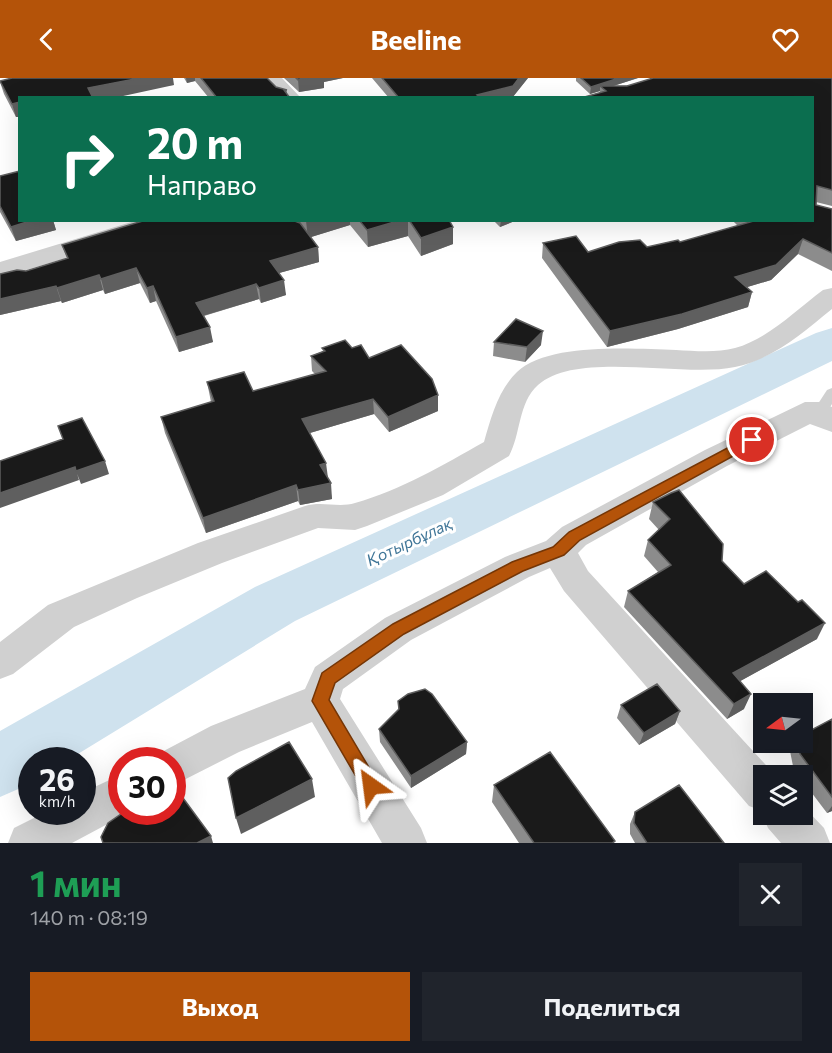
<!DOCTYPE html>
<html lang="ru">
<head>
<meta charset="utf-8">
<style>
  body { margin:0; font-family:Commissioner,sans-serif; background:#20242c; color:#f1f3f6; height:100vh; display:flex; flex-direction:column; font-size:22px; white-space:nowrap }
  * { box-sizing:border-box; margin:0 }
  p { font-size:20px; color:#9ea1a6 }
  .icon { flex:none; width:33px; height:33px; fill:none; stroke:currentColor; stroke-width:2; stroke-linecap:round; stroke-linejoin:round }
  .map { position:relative; height:765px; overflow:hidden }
  .details { display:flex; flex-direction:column; background:#171b24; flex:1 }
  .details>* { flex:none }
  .top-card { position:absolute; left:18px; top:18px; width:796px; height:126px; border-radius:0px; box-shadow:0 6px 24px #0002; background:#0b6e4f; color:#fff; overflow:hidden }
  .needle { width:39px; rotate:255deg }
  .controls { position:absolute; left:753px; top:615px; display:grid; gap:12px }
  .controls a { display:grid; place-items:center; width:60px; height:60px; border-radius:0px; background:#171b24; box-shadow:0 6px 24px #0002; font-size:30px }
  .speed { position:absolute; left:18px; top:669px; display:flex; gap:12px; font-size:30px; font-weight:700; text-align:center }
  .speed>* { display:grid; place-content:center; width:78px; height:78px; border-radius:50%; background:#171b24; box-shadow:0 6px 24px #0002; line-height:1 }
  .speed small { font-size:15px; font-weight:400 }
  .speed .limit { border:9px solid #d22; background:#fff; color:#111 }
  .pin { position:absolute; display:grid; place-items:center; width:51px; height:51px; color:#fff; margin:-26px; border:3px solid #fff; border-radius:50%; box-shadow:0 2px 6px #0007 }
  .me { position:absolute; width:66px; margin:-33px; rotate:329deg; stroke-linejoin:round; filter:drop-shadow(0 0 4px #0008) }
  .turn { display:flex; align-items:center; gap:21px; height:126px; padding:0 30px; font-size:27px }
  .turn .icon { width:78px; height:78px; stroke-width:2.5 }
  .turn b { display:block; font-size:42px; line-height:51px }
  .round { display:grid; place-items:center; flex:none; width:63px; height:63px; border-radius:0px; background:#20242c }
  .head { display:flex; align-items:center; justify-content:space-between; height:102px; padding:0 30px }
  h1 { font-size:36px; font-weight:700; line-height:45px; color:#1e9e55 }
  .cta { display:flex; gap:12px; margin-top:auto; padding:12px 30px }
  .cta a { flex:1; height:69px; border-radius:0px; background:#b45309; color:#fff; font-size:24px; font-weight:700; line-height:69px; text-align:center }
  .cta a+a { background:#20242c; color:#f1f3f6 }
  header { display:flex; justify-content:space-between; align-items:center; height:78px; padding:0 30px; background:#b45309; color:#fff; font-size:27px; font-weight:700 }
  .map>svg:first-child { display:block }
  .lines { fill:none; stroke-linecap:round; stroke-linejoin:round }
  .river { fill:#cfe2ee; fill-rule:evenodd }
  .service { fill:#d0d0d0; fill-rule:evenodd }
  .minor { fill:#d0d0d0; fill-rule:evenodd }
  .wall { fill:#8c8c8c }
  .shaded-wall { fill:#5f5f5f }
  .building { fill:#1a1a1a; stroke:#5f5f5f; stroke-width:1.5 }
  .route { fill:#b45309; stroke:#753606; stroke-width:1.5 }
  .labels { text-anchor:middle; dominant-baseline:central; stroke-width:6; stroke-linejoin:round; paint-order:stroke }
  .water-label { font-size:16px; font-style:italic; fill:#3f7597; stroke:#fff }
</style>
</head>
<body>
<header><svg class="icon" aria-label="back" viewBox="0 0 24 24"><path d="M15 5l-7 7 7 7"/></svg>Beeline<svg class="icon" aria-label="heart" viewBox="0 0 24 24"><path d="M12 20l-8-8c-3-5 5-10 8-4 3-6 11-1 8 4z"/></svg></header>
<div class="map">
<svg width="832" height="765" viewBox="0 0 832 765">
  <rect width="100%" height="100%" fill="#fff"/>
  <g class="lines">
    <path class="river" d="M832,250V283L295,543L68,682H32V705L0,719V653L255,509L816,255Z"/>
    <path class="service" d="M832,310V326L824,339H814L812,335L827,312Z"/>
    <path class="minor" d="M260,0H282L301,20H279Z
      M138,142H178L175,147L0,200V184Z
      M832,210V231C802,255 774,281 735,289C683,300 577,272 538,307C518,325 521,356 509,378L443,417L367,448L355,452L318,450L222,485L137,520L74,549L13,596L0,601V564L48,527L198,465L305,428C322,423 339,430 355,425C401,412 443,387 484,364C491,340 498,312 517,294C549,264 634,271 676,272C695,273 717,275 735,270C768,261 796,232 823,212Z
      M805,324H819L832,329V354L810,346L727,388L586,467L578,475L588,493L776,698H764V736H802V727L824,750L830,765H781L768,750L762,736L763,733L749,728L564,513L550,490L529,499L411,562L343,611L340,621L421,750L427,765H382L312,644L239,674L172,708V682H155L158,676L211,648L305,611L315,589L385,540L505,479L546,463L562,449L705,372Z
      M122,696V734H130L72,765H8L14,750L46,734H82V715Z"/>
  </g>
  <path class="wall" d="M184,0H267L276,9L287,12V16L290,20H209L195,3L187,5Z
    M284,0H343L324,4V10L299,14Z
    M372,0H528L512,20H389Z
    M576,0H638L613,8L832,0V128L816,124V127L832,131V193L798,176L771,202L747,209L752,214L748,229L678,251L607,269L542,180L543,165L588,174L647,169L680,164L738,148L732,142H813L599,15L600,13L590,16L576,3Z
    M0,4L174,7L20,20L16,39L4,16Z
    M0,98L20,142H53L56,152L16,163L0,134Z
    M294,142H449L453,149V166L421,178L408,158L368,169L350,147L311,159L318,169L319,184L279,195L286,217L261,225L259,221L204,238L213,264L179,274L156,223L150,225L140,205L105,216L103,212L62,225L61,223L0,237V196L26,193L67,181L62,167L295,144Z
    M493,142H517L500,149Z
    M494,264L541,267L525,284L493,278Z
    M322,270H352L438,317V333L389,354L374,336L310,355L328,400L332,421L300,427L298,423L206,455L165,355L161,339L211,324L207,304L253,313L315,296L312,293L311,278L323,273Z
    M653,424L722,483L744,506L817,561L740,603L744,631L727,641L624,529L628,513L658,494L644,478L648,462L659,452L649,441Z
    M398,623L467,664L466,676L411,710L380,664L379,651L398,633Z
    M621,627L680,633L675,646L639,667L617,640Z
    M832,641V733L827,735L802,702V698H799L793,688L790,673L795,664H802Z
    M494,707L615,763L614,765H519L492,724Z
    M635,734L724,765H635L630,756V746Z"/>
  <path class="shaded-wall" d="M140,0H173L174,7L114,20H90L88,10Z
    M186,0H195V3L187,5Z
    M309,0H343L324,4V10L299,14L298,2Z
    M519,0H528L512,20H477V17Z
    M619,0H638L604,11L600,8V13L590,16L591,9Z
    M20,24V39H16L12,26Z
    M33,142H53L56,152L16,163L11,149Z
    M350,142V147L308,160L306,143Z
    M401,142H408V158L368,169L367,152Z
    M501,142H517L500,149Z
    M453,149V166L421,178V160Z
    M803,161L798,176L771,202L731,214L735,199Z
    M318,169L319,184L272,197L270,183Z
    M136,190L140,205L105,216L101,201Z
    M99,197L103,212L62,225L57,210Z
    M284,202L286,217L261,225L259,210Z
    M256,206L259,221L199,239L196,225Z
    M56,208L61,223L0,237V221Z
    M153,208L156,223L150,225L147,210Z
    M752,214L748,229L678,251L607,269L610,253Z
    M210,249L213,264L179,274L176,259Z
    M543,253L541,267L525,284L527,269Z
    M438,317V333L389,354L388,339Z
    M373,321L374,336L303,357L302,341Z
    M105,383L109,396L81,406L76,393Z
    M326,385L328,400L320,387Z
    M75,389L79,402L0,430V415Z
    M331,405L332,421L300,427L298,412Z
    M296,407L298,423L206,455L203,440Z
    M825,545L817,561L726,611L733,595Z
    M751,616L744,631L727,641L734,626Z
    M680,633L675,646L639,667L644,655Z
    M467,664L466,676L411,710V698Z
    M312,701L315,719L241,756L236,740Z
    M832,728V733L827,735Z
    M211,758L213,765H197Z"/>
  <path class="building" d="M12,0H140L88,10L93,20H20V24L12,26L0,3Z
    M201,0H267L276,9L287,12H284L290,20H217Z
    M296,0H309L298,2Z
    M382,0H519L513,8L477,17L480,20H399Z
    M581,0H619L591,9Z
    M653,0H832V112L817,108L816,127L832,131V175L803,161L776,187L735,199L752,214L682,236L610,253L543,165L576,158L588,174L619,164L640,162L647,169L678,162L680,164L754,143L753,142H813V20H581L606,13L600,8H627Z
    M20,93V142H33L11,149L0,128V98Z
    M146,142H292L300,145L318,169L270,183L284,202L259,210L256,206L196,225L210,249L176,259L153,208L147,210L136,190L101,201L99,197L57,210L56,208L0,221V196L17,192L26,193L68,180L62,167Z
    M359,142H401L367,152Z
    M409,142H449L453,149L421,160Z
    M516,241L543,253L527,269L494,264Z
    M345,262L352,270L361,267L369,280L401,267L432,301L438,317L388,339L373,321L302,341L326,385L320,387L331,405L298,412L296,407L203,440L161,339L214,323L207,304L244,294L253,313L326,293L311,278L325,273L322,270Z
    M82,340L105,383L76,393L75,389L0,415V383L63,361L58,348Z
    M679,412L723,466L722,483L744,506L766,493L798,524L802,522L825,545L733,595L751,616L734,626L628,513L671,487L648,462L670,441L653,424L671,415Z
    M657,606L680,633L644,655L621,627Z
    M425,611L432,616L467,664L411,698L379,651L399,631L398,623L408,616Z
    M832,641V719L800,676L798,664H802V657Z
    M289,664L312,701L236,740L228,700L236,693Z
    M550,674L615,763L612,765H534L494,707Z
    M172,705L211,758L197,765H103L101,759L108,745L124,734H172Z
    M679,707L724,765H647L634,745L635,734Z"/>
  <path class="route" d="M752,357L758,362L757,365L580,462L564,477L523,493L404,556L335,605L329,622L380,708L377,714L371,716L365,714L312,623L322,595L393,546L512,484L553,469L569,454Z"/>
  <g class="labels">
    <g class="water-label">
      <text transform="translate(409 463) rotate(-25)">Қотырбұлақ</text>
    </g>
  </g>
</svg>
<div class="controls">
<a><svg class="needle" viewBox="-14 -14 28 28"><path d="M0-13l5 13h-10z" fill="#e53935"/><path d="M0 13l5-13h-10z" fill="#9ea1a6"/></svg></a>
<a><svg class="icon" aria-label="layers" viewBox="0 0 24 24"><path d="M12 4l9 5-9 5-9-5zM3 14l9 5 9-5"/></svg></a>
</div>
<div class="speed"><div>26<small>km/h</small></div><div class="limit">30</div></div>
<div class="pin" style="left:752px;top:362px;background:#d93025"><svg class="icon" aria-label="arrive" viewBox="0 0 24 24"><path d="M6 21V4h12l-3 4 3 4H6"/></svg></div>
<svg class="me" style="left:371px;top:708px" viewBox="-20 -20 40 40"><path d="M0-17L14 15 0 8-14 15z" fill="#b45309" stroke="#fff" stroke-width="4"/></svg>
<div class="top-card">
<div class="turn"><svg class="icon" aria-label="right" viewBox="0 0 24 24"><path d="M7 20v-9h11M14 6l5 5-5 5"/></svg><div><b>20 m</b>Направо</div></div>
</div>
</div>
<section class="details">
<div class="head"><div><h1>1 мин</h1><p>140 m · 08:19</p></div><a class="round"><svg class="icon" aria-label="close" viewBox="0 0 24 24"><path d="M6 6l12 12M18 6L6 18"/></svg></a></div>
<div class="cta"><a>Выход</a><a>Поделиться</a></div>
</section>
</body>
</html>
